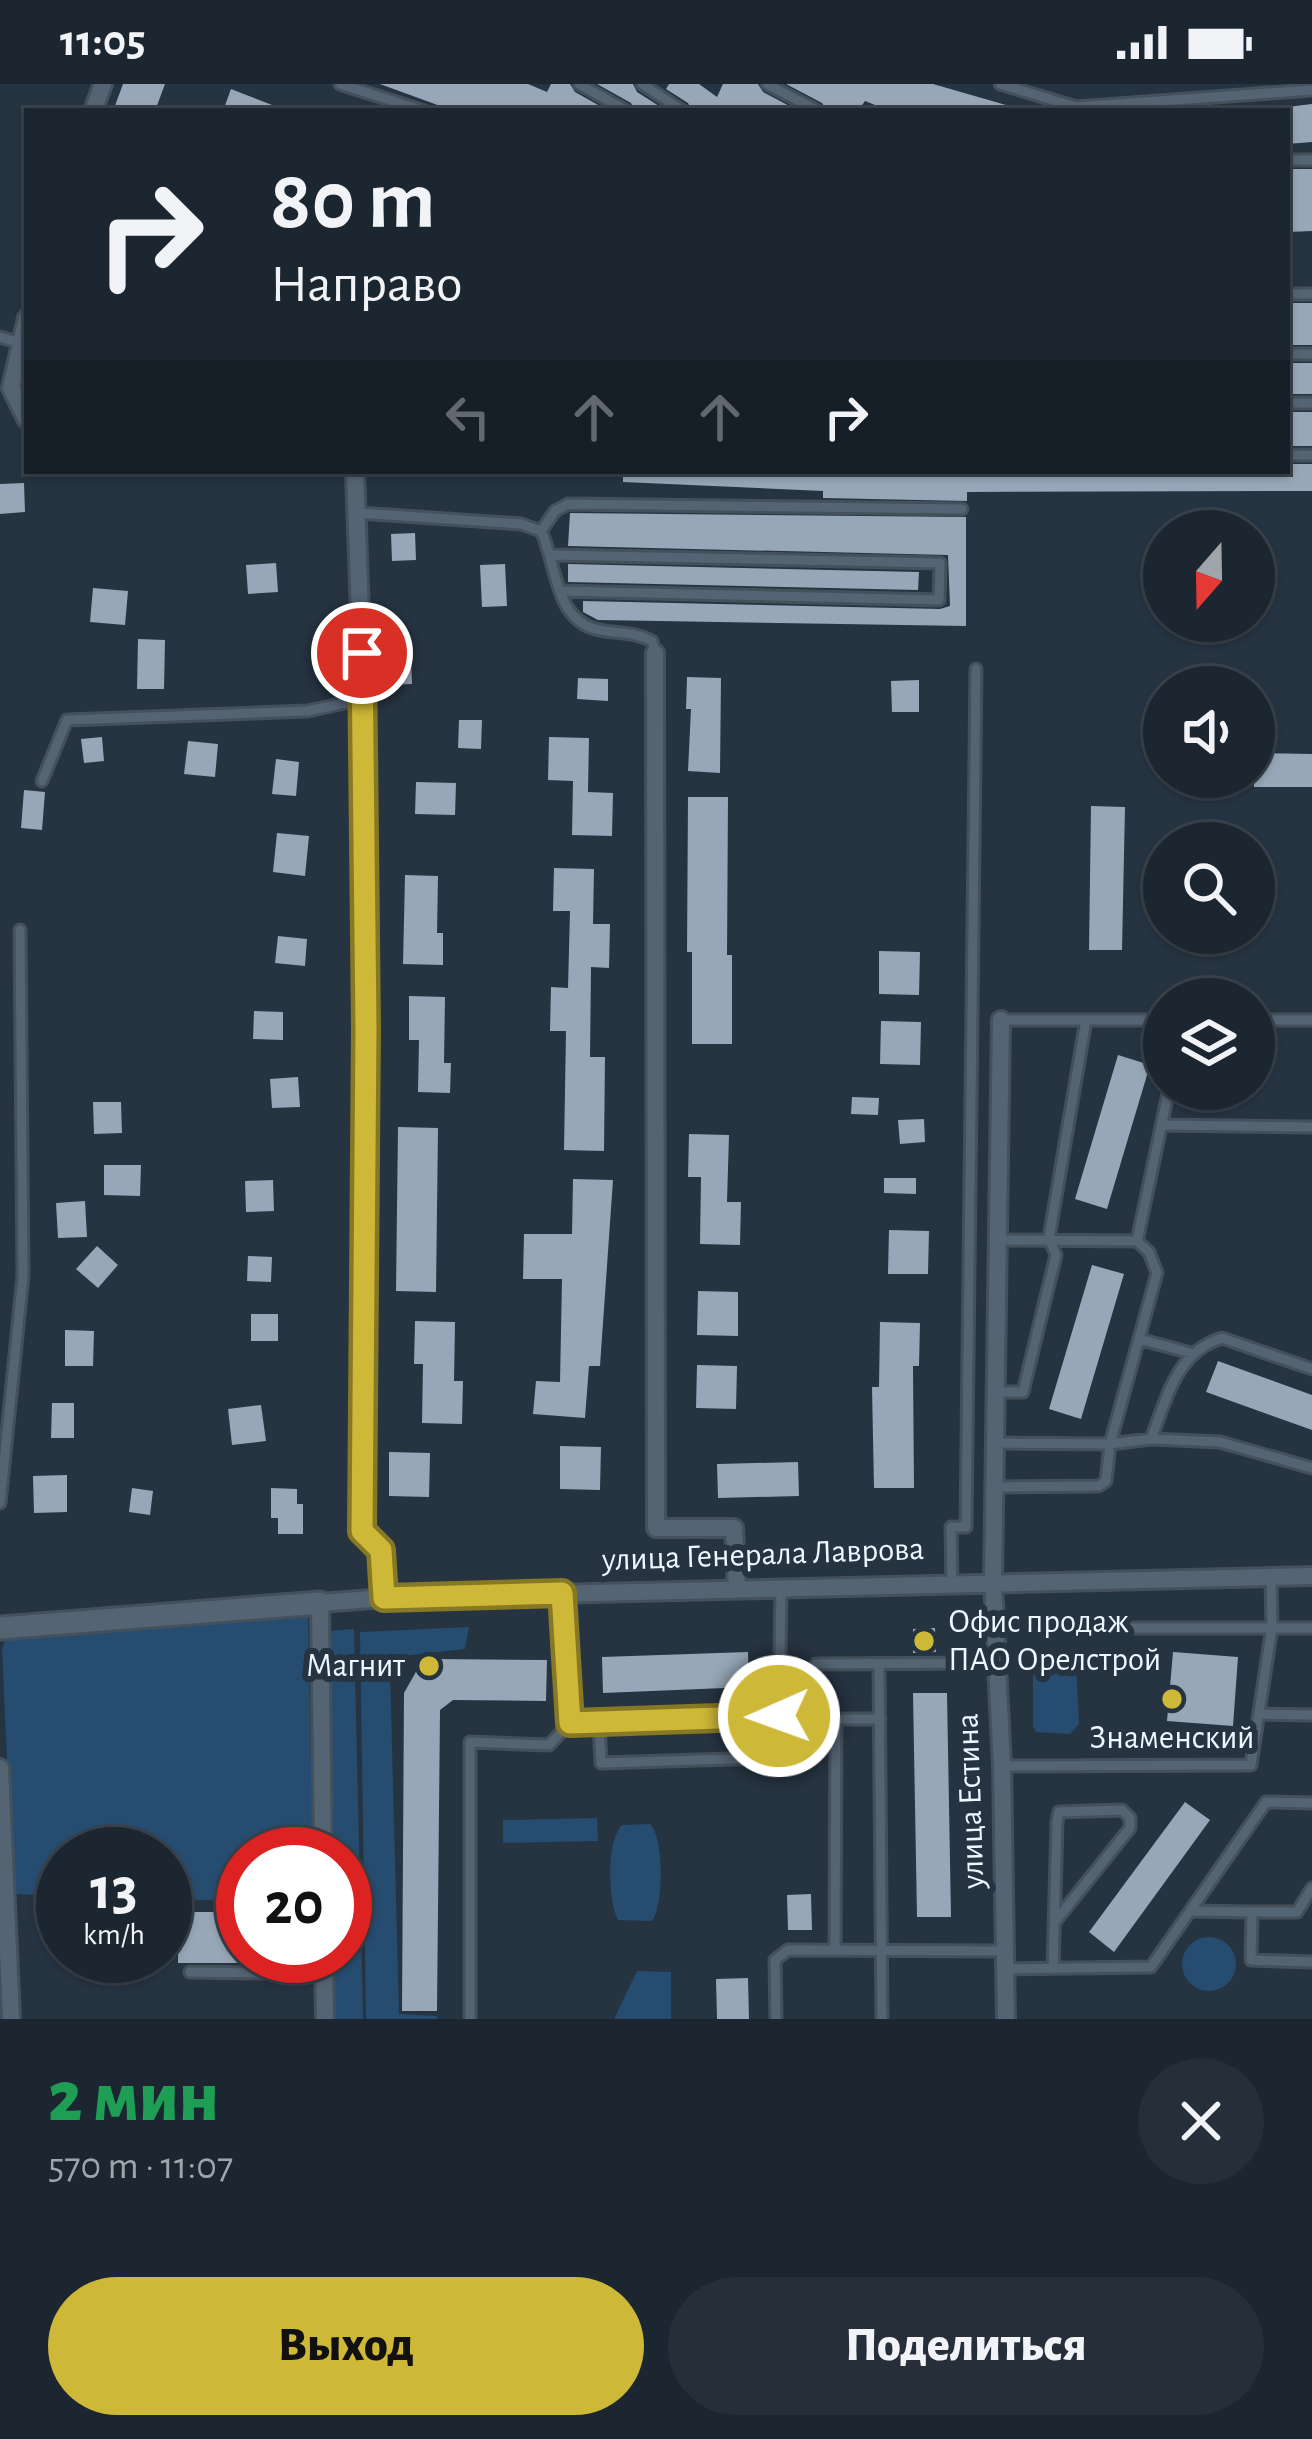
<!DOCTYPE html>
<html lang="ru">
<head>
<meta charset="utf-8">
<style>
  body { margin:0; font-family:"Alegreya Sans",sans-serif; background:#252e39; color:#f1f3f6; height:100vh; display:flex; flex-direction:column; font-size:45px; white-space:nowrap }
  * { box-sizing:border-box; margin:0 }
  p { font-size:39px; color:#a0a5ab }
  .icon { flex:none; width:66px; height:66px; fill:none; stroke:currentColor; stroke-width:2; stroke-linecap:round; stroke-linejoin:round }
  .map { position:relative; height:1935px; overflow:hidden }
  .panel { display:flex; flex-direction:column; background:#1c2631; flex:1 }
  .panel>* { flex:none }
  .top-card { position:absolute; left:24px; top:24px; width:1266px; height:366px; border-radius:0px; box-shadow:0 3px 9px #0004,0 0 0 3px #3a434d; background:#1c2631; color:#f1f3f6; overflow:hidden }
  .needle { width:78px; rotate:200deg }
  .fabs { position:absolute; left:1143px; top:426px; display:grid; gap:24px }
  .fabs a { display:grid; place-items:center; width:132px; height:132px; border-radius:50%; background:#1c2631; box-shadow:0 3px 9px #0004,0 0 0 3px #3a434d; font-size:60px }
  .speed { position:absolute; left:36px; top:1743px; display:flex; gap:24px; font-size:60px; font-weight:700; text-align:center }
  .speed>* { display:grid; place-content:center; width:156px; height:156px; border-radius:50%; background:#1c2631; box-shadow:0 3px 9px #0004,0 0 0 3px #3a434d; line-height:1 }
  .speed small { font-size:30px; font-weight:400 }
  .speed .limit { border:18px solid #d22; background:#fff; color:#111 }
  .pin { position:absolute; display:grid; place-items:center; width:102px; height:102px; color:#fff; margin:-51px; border:6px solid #fff; border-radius:50%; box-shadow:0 3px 12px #0007 }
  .me { position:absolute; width:132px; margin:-66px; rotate:268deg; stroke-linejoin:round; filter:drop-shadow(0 0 9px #0008) }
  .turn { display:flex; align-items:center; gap:42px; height:252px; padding:0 48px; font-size:54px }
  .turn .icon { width:156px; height:156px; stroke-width:2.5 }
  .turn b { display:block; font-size:84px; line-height:102px }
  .lanes { display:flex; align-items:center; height:114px; padding:0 48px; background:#0003; justify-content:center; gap:60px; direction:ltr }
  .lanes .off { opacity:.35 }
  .round { display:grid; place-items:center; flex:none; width:126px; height:126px; border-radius:63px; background:#252e39 }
  .head { display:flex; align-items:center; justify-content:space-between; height:204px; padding:0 48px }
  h1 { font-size:72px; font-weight:800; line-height:90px; color:#1e9e55 }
  .button { display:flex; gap:24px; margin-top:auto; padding:24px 48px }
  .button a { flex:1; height:138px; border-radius:72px; background:#ceb837; color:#111; font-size:48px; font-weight:800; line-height:138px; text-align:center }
  .button a+a { background:#252e39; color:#f1f3f6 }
  .status { display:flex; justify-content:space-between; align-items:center; height:84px; padding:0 60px; background:#1c2631; direction:ltr }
  .status svg { height:33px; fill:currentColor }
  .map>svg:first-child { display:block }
  .green { fill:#264c70 }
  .building { fill:#97a7b7 }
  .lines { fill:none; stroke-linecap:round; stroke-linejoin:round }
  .service-casing { stroke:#44505b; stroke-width:15 }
  .minor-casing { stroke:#44505b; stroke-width:22 }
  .tertiary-casing { stroke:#44505b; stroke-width:27 }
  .service { stroke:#556473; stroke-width:9 }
  .minor { stroke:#556473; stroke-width:16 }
  .tertiary { stroke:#556473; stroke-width:21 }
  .route-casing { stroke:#867824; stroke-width:30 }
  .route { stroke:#ceb837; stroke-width:21 }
  .poi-dot { fill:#ceb837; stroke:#263341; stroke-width:4.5 }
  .labels { text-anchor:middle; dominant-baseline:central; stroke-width:12; stroke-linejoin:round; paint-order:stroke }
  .street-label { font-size:33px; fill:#eef6ff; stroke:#263341 }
  .poi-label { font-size:33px; fill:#eef6ff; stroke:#263341; text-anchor:start }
</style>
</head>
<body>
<div class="status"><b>11:05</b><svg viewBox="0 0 49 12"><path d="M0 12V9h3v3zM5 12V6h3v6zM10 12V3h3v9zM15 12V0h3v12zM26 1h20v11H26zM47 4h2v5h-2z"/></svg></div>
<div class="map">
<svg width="1312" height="1935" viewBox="0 0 1312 1935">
  <rect width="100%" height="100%" fill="#263341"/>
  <path class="green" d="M308,1530L313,1770H243V1815L165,1817V1770H63V1812L13,1810L2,1565L7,1551Z
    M469,1543L465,1565L402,1572L390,1585L399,1930L437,1932V1935H366L360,1548Z
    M354,1545L363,1935H331V1872H345V1770H330L329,1547Z
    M1043,1576H1070L1076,1580L1079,1640L1070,1650L1036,1648L1033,1642V1587Z
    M597,1734L598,1757L503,1759V1736Z
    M650,1740C664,1753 664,1822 652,1837L618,1836C608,1817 606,1757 622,1741Z
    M1182 1880a27 27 0 1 1 54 0a27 27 0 1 1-54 0Z
    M637,1887L671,1888V1935H614Z"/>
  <path class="building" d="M123,0H165L155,27H113Z
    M380,0H528L547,8L551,0H570L575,8L609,27H454Z
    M597,0H633L637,8L667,27H636L631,19Z
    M669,0H699L717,13L723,0H758L763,8L799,27H692L688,19L666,5Z
    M786,0H933L1013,23V27H890L865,17L858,27H827L822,19Z
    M231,5L285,26V27H223Z
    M1312,20V58L1287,60V23Z
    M1287,85H1312V147L1287,148Z
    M1287,219H1312V261H1287Z
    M1287,279H1312V310H1287Z
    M1287,328H1312V362H1287Z
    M1287,380H1312V407L967,408V417L823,414V407L623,398V387H835L854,391V387H1287Z
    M24,399L25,428L0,430V400Z
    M570,429L966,433V542L598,536L583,528V517L940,525L950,522L948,471L568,462Z
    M415,449L416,476L392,477L391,450Z
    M276,479L278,508L248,510L246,481Z
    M505,480L507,522L482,523L480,481Z
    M568,480L919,488L918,506L568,498Z
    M93,504L128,507L125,541L90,538Z
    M138,555L165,556L164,605H137Z
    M386,572H411L412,600L387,601Z
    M687,593L721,594L720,689L688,687L691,625H686Z
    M578,594L608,595V617L577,615Z
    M919,596V628H892L891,597Z
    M459,636H482L481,665L458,664Z
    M102,653L104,677L84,679L81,655Z
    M549,653L589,654L588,708L613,709L612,752L572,751L573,697L548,696Z
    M188,657L218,660L215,693L184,690Z
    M1254,669L1312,670V703H1254Z
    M276,675L299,678L296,712L272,710Z
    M416,698L456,699L455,731L415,730Z
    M24,706L45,708L42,746L21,744Z
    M688,713H728L727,871H732V960H692V868H687Z
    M1091,722L1125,723L1122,866H1089Z
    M277,749L309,752L305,792L273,788Z
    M554,784L594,785L593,840H610L609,884L591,883L590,973H605L604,1067L564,1066L566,947H550L551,903L568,904L570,827H553Z
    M405,791L438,792L437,849H443V881L403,880Z
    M278,852L307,855L305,882L275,879Z
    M879,867L920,868L919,911L879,910Z
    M409,912L445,913L444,979H451L450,1009L418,1008L419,956H409Z
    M254,927L283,928V956L253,955Z
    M881,937L921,938L920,981L880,980Z
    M1118,971L1150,981L1107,1125L1075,1115Z
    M298,993L300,1023L272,1024L270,995Z
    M852,1013L879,1014L878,1031L851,1030Z
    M93,1018H121L122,1049L94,1050Z
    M924,1035L925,1058L900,1060L898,1036Z
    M398,1043L438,1044L436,1208L396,1207Z
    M689,1050L729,1051L727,1118H741L740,1161L700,1160L701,1093H688Z
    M104,1081H141L140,1112L104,1111Z
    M884,1094H916V1110L884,1109Z
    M573,1095L613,1096L600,1282H589L585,1334L533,1330L536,1297L560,1298L562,1195H523L524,1150H572Z
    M273,1096L274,1127L246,1128L245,1097Z
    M85,1117L87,1153L58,1154L56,1119Z
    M889,1146L929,1147L928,1190H888Z
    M97,1162L118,1181L98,1204L76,1185Z
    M248,1172L272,1173L271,1198L247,1197Z
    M1092,1181L1124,1190L1081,1335L1049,1325Z
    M698,1207L738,1208V1252L697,1251Z
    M251,1230H278V1257H251Z
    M415,1237L455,1238L454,1297H463L462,1340L422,1339L423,1280H414Z
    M880,1238L920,1239L919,1282H913L914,1404H874L872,1303H879Z
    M65,1246L94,1247L93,1282H65Z
    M1218,1277L1312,1311V1346L1206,1308Z
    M697,1281L737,1282L736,1325L696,1324Z
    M52,1319H74V1354H51Z
    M261,1321L266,1357L232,1361L228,1325Z
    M560,1362L601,1363L600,1406L560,1405Z
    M389,1368L430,1369L429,1413L389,1412Z
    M798,1378L799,1412L718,1414L717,1380Z
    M67,1391V1428L34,1429L33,1392Z
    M132,1404L153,1407L150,1431L129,1428Z
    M271,1404L297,1405V1420H303V1450H278V1434H271Z
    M935,1544L936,1568L913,1569V1545Z
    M748,1568L749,1603L603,1609L602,1573Z
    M1173,1568L1238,1573L1233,1642L1167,1637Z
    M435,1575L547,1576L546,1617L453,1616L440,1626L437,1927H402L404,1609L417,1586Z
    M913,1609H947L951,1833H917Z
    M1185,1718L1210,1736L1114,1868L1089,1848Z
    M811,1810L812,1846H788L787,1811Z
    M178,1828H239V1879H178Z
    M748,1894L749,1935H717L716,1895Z"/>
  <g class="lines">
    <g class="service-casing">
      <path id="service" d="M340,0L424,27
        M579,0L627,27
        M642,0L683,27
        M767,0L818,27
        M1000,0L1076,23L1312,6
        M1287,76H1312
        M1287,210H1312
        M0,253L20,259
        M1287,270H1312
        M1287,319H1312
        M1287,371H1312
        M359,429L521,440L541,447L555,427L568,420L962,425
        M541,447C557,480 554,533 595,545C614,550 634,547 652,557L655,569
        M553,471L940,479L939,516L560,507
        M42,697L67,636L308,627L363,615
        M1001,936H1164
        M1254,936H1312
        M1162,1041L1312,1043
        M1137,1157L1169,1005
        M1139,1255L1191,1269
        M996,1308H1023L1056,1171L1049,1154L1086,936
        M1151,1355L1220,1358L1312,1384
        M995,1359L1110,1360L1151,1355C1167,1314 1176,1268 1222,1254L1312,1285
        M995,1403L1099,1402L1106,1397L1110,1360L1157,1189L1149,1168L1137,1157L999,1156
        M0,1419L23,1192L20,846
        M952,1499L951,1443H966L976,585
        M1043,1544H1312
        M816,1580L995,1579
        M879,1580L882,1935
        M1259,1630L1312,1631
        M599,1638L601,1679L764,1674L763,1632
        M570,1639L779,1632L781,1504
        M1002,1682L1251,1681L1272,1543L1271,1494
        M1312,1804L1297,1828H1252L1251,1876L1312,1878
        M1191,1827L1252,1828
        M835,1866L836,1635H880
        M1053,1884L1057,1738L1059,1728L1122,1726L1130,1734V1744L1054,1839
        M1006,1885L1151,1883L1266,1718L1312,1719
        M190,1888L324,1890
        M470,1935V1658L549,1661L570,1639L562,1509
        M776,1935L775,1876L788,1866L1006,1867"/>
    </g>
    <g class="minor-casing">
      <path id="minor" d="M93,27L103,0
        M27,234L11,304L27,336
        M355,387L363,615L366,945L361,1447L381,1465L384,1514
        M655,569L656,1444H734L737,1505
        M1001,936L993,1498L1002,1682L1006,1935
        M0,1684L11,1935
        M323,1770L320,1519L384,1514L1312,1492
        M324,1872L325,1935"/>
    </g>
    <g class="tertiary-casing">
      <path id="tertiary" d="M0,1544L320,1519"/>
    </g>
    <use href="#service" class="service"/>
    <use href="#minor" class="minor"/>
    <use href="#tertiary" class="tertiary"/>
  </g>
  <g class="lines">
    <g class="route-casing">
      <path id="route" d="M362,569L366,945L362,1447L381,1466L384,1514L562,1509L570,1639L779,1632"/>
    </g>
    <use href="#route" class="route"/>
  </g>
  <g class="poi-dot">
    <circle cx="924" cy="1557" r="12"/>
    <circle cx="429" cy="1582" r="12"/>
    <circle cx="1172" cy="1615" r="12"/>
  </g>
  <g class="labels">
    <g class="street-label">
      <text transform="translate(763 1471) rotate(-2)">улица Генерала Лаврова</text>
      <text transform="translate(971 1717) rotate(-92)">улица Естина</text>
    </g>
    <g class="poi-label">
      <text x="948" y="1538">Офис продаж<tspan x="948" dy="38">ПАО Орелстрой</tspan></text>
      <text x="405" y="1582" text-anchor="end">Магнит</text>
      <text x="1172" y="1654" text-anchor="middle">Знаменский</text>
    </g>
  </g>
</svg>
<div class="fabs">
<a><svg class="needle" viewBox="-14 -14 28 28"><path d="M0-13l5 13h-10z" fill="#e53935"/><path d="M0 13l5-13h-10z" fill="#a0a5ab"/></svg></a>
<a><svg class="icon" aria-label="sound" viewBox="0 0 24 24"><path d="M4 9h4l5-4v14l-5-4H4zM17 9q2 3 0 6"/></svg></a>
<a><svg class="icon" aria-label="search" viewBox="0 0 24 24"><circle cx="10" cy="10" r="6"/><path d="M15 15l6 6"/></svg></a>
<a><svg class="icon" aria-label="layers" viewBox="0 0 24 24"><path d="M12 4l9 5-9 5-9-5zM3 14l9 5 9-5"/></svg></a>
</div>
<div class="speed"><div>13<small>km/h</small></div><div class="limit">20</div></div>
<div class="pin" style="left:362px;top:569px;background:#d93025"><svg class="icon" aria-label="arrive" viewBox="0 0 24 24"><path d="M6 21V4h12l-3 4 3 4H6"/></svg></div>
<svg class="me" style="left:779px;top:1632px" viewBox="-20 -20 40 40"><circle r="17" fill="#ceb837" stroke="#fff" stroke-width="3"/><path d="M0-11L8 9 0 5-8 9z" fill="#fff"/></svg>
<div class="top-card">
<div class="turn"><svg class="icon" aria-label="right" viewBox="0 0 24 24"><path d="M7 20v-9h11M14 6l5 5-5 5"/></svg><div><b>80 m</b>Направо</div></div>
<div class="lanes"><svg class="icon off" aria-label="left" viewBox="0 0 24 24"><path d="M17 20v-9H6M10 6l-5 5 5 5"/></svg><svg class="icon off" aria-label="ahead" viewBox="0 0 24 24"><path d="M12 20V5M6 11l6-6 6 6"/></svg><svg class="icon off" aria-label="ahead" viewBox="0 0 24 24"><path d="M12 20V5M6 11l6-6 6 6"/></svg><svg class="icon" aria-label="right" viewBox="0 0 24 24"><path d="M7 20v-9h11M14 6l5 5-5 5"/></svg></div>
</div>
</div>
<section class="panel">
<div class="head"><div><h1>2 мин</h1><p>570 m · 11:07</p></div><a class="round"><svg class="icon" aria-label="close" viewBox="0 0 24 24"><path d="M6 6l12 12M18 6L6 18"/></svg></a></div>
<div class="button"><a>Выход</a><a>Поделиться</a></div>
</section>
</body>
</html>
